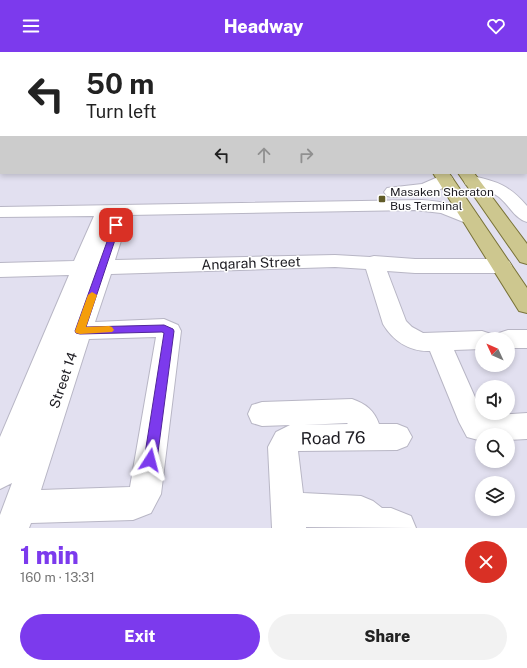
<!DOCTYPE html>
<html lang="en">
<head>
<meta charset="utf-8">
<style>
  body { margin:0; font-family:"Public Sans",sans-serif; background:#f2f2f2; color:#222; height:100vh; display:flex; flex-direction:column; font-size:15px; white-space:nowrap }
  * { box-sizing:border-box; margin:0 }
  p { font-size:13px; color:#767676 }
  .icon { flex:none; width:22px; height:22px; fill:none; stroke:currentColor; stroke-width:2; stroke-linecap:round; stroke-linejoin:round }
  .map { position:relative; height:476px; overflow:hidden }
  .drawer { display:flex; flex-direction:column; background:#fff; flex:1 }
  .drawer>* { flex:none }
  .top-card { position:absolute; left:0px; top:0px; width:527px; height:122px; box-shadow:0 2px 6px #0003; background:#fff; color:#222; overflow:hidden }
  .needle { width:26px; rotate:314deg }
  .controls { position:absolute; left:475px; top:280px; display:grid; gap:8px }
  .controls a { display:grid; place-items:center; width:40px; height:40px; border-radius:50%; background:#fff; box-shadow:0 2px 6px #0003; font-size:20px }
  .pin { position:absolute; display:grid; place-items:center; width:34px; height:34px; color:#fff; margin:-17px; border-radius:8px; box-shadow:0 2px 6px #0006 }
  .me { position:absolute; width:44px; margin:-22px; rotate:9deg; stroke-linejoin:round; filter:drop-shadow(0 0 3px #0008) }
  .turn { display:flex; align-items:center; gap:14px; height:84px; padding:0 20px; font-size:18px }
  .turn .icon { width:52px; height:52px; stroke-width:2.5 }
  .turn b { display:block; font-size:28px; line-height:34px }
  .lanes { display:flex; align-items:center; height:38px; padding:0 20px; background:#0003; justify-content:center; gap:20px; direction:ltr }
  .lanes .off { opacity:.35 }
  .round { display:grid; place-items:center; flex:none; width:42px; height:42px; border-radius:21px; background:#f2f2f2 }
  .summary { display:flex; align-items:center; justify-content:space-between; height:68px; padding:0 20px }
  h1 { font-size:24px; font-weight:800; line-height:30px; color:#7c3aed }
  .cta { display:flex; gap:8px; margin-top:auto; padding:8px 20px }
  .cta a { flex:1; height:46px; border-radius:24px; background:#7c3aed; color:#fff; font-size:16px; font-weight:800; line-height:46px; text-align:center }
  .cta a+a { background:#f2f2f2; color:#222 }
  header { display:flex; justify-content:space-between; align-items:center; height:52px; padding:0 20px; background:#7c3aed; color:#fff; font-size:18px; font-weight:800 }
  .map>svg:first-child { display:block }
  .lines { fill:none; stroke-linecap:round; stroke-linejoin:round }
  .minor-casing { stroke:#b8b6c5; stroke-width:2 }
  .major-casing { stroke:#797338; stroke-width:2 }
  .minor { fill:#fff; fill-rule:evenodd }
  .major { fill:#cdc78f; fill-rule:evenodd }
  .route { fill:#7c3aed; stroke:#51269a }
  .slow { fill:#f59e0b }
  .poi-dot { fill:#605b28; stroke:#fff; stroke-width:1.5 }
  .labels { text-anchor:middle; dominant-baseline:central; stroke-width:3; stroke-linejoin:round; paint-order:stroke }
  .far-poi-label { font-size:12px; fill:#1d1c22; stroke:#fff; text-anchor:start }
  .street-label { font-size:14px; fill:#1d1c22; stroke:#fff }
  .near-street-label { font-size:17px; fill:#1d1c22; stroke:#fff }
</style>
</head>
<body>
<header><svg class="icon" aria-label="menu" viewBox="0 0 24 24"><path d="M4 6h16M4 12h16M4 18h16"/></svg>Headway<svg class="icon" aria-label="heart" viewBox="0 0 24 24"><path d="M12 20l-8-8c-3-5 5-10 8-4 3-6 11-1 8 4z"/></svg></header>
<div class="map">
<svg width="527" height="476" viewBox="0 0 527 476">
  <rect width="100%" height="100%" fill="#e2e0f0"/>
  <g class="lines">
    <g class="minor-casing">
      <path id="minor" d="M196,0H211L212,1H197Z
        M325,0H341L342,1H326Z
        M526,25H527V31H526Z
        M0,46H1V54H0Z
        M0,71H1V79H0Z
        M445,122L451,124L453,127C442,144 411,143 393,145L387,144L384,140L387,136L422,132Z
        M472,124C497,129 510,134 527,154V170C515,167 509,153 499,145C489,138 478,135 466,133L464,129L466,125Z
        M422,148C438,149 471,154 480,167L478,171L471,173L441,161L415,158L129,163L115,208L335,203L370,205L374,204L415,207H502L509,209L512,214L509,219L502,221H415L387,219L406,269L412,275L423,281L482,279L491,282L494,287H482V297L454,298L482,361L485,364L527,361V387L508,388V383H482V389L467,385L459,370L430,299C410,300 393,289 383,272L366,217L335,215L111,222L95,270L164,267L178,273L181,279L161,442L151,461L133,468L31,471L29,476H0V463L12,431L0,437V385L69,223L0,225V211L74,209L94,164L0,165V155ZM156,285L130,435L41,438L89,287Z
        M508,278H527V296H508V287H496L499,281Z
        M352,347C366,352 374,358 379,372H397L407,376L412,385L407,394L397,398L298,399L303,441L361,444L373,449L382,456H391L411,464L416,476L306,475V476H272L268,395L276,380L290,373L262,374L252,371L248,362L252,353L262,350ZM347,371L348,372L304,373Z"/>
    </g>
    <g class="major-casing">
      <path id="major" d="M62,0H72V1H62Z
        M0,2H1V9H0Z
        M0,27H1V33H0Z
        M526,61H527V70H526Z
        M526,84H527V93H526Z
        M433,121H449L527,236V261L519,259Z
        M458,121H474L527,192V212L520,210Z"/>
    </g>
    <use href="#minor" class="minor"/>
    <use href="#major" class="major"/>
  </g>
  <path class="route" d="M116,170L120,173L86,275L164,273L173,277L174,279L157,408L155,412L150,414L146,412L144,408L164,281L162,280L80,282L76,281L75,279L113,173Z"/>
  <path class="slow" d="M92,240L97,243L86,275L109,274L112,275L114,278L112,280L80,282L76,281L75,279L88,243Z"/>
  <rect class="poi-dot" x="378" y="143" width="8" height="8" rx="2"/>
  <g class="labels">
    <g class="far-poi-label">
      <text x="390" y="140">Masaken Sheraton<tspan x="390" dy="14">Bus Terminal</tspan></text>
    </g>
    <g class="street-label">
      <text transform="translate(251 211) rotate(-2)">Anqarah Street</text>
      <text transform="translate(63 328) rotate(-71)">Street 14</text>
    </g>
    <g class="near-street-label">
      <text transform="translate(333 386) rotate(-1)">Road 76</text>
    </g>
  </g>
</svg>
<div class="controls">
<a><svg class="needle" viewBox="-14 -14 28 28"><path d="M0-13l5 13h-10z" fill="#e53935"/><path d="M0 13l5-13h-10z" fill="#767676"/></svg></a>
<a><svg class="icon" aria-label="sound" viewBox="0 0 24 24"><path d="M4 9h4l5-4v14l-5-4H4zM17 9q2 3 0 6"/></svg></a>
<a><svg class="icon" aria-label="search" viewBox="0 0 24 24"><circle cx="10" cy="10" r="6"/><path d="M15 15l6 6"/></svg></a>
<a><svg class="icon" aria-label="layers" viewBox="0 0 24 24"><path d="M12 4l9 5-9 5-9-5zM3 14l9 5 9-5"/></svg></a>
</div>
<div class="pin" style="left:116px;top:173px;background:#d93025"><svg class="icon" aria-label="arrive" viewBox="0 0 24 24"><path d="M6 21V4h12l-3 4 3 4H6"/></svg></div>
<svg class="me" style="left:150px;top:408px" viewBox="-20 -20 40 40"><path d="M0-17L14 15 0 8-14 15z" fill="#7c3aed" stroke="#fff" stroke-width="4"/></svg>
<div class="top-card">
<div class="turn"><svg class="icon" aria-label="left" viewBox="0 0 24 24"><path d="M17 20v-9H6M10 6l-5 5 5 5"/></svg><div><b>50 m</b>Turn left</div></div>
<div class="lanes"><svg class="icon" aria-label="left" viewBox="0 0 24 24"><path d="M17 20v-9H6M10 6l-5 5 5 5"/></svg><svg class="icon off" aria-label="ahead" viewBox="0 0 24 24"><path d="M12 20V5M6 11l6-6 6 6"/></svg><svg class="icon off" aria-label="right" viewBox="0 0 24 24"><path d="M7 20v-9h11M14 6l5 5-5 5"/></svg></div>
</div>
</div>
<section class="drawer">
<div class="summary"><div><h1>1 min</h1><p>160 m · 13:31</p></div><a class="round" style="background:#d93025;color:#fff"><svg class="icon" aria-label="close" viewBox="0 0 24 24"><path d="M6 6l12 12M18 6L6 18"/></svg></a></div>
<div class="cta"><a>Exit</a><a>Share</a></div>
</section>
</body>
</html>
